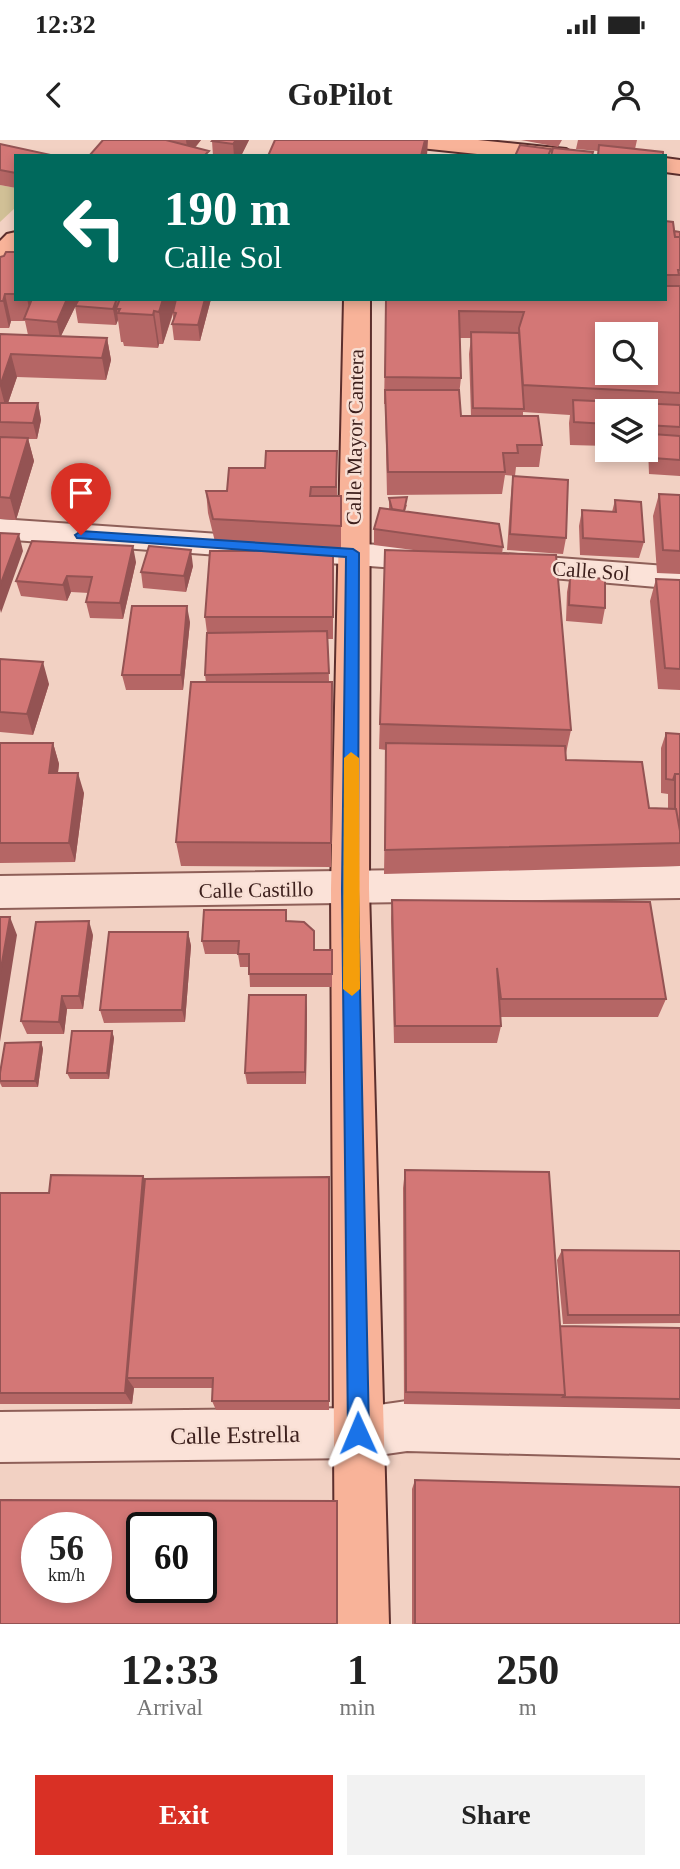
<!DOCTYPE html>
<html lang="en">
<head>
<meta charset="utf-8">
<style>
  body { margin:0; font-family:Georgia,serif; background:#f2f2f2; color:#222; height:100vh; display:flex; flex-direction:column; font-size:26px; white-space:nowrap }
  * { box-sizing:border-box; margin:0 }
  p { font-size:23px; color:#767676 }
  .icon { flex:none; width:38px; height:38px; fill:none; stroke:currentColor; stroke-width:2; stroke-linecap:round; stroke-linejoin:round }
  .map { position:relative; height:1484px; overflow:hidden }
  .details { display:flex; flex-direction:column; background:#fff; flex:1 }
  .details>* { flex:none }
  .banner { position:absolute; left:14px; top:14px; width:653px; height:147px; border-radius:0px; box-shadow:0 4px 10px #0003; background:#00695c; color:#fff; overflow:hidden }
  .fabs { position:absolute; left:595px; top:182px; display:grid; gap:14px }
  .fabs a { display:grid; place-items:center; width:63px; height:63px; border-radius:0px; background:#fff; box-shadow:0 4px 10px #0003; font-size:35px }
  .speed { position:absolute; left:21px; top:1372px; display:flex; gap:14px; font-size:35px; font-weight:700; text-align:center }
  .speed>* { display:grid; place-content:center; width:91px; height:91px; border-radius:50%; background:#fff; box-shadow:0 4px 10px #0003; line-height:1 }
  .speed small { font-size:18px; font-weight:400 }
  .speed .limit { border:4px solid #111; border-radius:10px; background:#fff; color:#111 }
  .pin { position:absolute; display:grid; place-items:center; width:60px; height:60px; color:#fff; margin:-72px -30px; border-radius:50% 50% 50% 0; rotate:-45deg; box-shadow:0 0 7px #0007 }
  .pin .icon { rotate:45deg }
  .me { position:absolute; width:77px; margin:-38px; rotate:359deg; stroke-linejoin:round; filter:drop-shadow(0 0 5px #0008) }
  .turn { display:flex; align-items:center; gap:24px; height:147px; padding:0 35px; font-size:32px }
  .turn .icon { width:91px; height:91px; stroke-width:2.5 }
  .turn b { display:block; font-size:49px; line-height:60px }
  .eta { display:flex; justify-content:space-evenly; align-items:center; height:119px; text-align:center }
  .eta b { font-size:42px; font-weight:800; line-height:49px }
  .cta { display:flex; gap:14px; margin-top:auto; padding:14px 35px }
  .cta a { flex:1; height:80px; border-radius:0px; background:#d93025; color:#fff; font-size:28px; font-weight:800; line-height:80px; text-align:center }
  .cta a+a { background:#f2f2f2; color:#222 }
  .status { display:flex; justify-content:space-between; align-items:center; height:49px; padding:0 35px; background:#fff; direction:ltr }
  .status svg { height:19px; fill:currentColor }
  header { display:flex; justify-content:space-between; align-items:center; height:91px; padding:0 35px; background:#fff; font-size:32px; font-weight:800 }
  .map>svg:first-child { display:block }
  .green { fill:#d1c096 }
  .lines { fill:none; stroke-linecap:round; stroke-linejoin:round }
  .minor-casing { stroke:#8e5f58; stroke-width:4 }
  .primary-casing { stroke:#5c2f2d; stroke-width:4 }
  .minor { fill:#fbe2d8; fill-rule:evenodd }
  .primary { fill:#f8b399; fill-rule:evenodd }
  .wall { fill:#b56665; fill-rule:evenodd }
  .shaded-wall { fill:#945353 }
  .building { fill:#d37776; stroke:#945353; stroke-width:2; fill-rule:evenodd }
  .route { fill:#1a73e8; stroke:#114b97; stroke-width:2 }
  .slow { fill:#f59e0b }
  .labels { text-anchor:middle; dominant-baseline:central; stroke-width:5; stroke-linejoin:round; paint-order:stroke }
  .street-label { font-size:21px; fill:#3d201d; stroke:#f8dfd4 }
  .near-street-label { font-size:24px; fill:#3d201d; stroke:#f8dfd4 }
</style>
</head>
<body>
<div class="status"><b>12:32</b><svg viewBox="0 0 49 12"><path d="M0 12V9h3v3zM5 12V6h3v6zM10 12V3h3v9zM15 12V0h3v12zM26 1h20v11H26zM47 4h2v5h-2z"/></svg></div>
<header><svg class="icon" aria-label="back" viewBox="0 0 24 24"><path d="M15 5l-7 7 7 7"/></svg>GoPilot<svg class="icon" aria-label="person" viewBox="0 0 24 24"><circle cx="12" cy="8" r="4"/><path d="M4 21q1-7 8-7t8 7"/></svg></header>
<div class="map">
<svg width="680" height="1484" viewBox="0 0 680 1484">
  <rect width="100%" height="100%" fill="#f2d1c3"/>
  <path class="green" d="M0,45L16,48V67L0,82Z"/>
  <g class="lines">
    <g class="minor-casing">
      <path id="minor" d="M0,379L437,409L448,412L453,420L448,428L437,431L0,399Z
        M504,414L680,427V449L493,433L488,425L493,417Z
        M680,726V758L0,768V736Z
        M407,1261L680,1268V1318L407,1311L358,1318L0,1322V1272L358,1268Z"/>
    </g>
    <g class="primary-casing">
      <path id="primary" d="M400,0H478L566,9L577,16H496L411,7Z
        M665,18L680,20V34L665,32Z
        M16,92V114L9,120L0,123V101L7,94Z
        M344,159H370L369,749L389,1484H335L331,749Z"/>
    </g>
    <use href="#minor" class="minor"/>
    <use href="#primary" class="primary"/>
  </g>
  <path class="wall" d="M103,0H201L195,8Z
    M249,0L241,16H213L212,1Z
    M521,0H562L558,7Z
    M578,0H637L635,9L663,16H597L598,11L576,9Z
    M0,4L16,16V48L0,45Z
    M665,81L674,91L680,92V336L649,334L648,308H646V271H607V306L570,305L569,283L570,275L523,272V276L542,305L539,327H516L515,336L505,335L502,354L387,355L385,264H384L386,159H665ZM460,198H471L469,214L471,276H461L459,255L461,238Z
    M16,112V159H79L61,196L107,198L111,220L106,240L17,237L8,263H38L41,280L37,299H28L34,321L16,380L0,379V194L28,195L25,181H11L9,188H0V117Z
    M79,159H211L200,201L174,200L172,184L173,180V174L163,204H159L158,208L124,206L123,202H121L118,180L116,185L78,183L75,166Z
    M337,311V356H341V409L215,402L208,373L206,351H227L265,328Z
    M513,336L566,398L563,414L507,410L511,353Z
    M659,354L680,355V434L657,433L653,376Z
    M389,358L407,365L405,371L503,407L502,414L571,590L566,613V620L649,668L668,669V654L661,653V608L666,593L680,594V726L384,734L386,610L379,609L385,410L421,411L374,405V389L389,369Z
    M615,360L644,402L639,418L580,415L579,386L582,370L612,372Z
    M333,411V499H328L329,542H332L331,727L181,726L176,702L206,542L205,535L207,493L205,477Z
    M136,422L123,479L90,478L86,462L89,453L71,452L67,461L21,456L16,441Z
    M193,426L186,452L143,448L141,432Z
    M570,436L605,468L602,484L566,481L567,452Z
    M656,439L680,440V550L658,549L650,461Z
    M190,482L183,550H126L122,535Z
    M0,519L49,544L33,595L0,592Z
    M0,603H53L59,624L58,633L84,653L75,722L0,723Z
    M392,760L666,859L658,877H500L501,886L497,903H394L391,779Z
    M286,770L287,781L315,810H332V847H250L249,827H240L238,814H205L202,801Z
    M188,792L191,806L185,882L104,883L100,870Z
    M93,795L83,869H67L64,894H27L21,881Z
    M307,868L306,944H247L245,933Z
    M112,891L114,898L109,939H70L67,933Z
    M41,902L43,909L38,947H2L0,943V933Z
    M405,1030L560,1186L680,1188V1269L404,1264L403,1048Z
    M143,1036L145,1039L329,1037V1270H216L212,1261L213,1248H134L132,1264H0V1053H49Z
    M562,1110L680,1111V1183L563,1184L557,1120Z
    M415,1340L680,1484H412V1349Z"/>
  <path class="shaded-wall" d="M186,0H201L188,15Z
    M236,0H249L241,16H234L233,4Z
    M425,0H428L427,16H421Z
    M5,154L11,181L9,188L3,161Z
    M27,159H41L32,179Z
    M67,159H79L60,198L57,182Z
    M163,159H177L163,204L159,172Z
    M205,159H211L200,201L198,185Z
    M116,161L118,180L116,185L113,169Z
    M154,171L159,204L158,208L153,175Z
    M107,198L111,220L106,240L102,218Z
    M11,214L17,237L6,269L0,246Z
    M38,263L41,280L37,299L33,283Z
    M28,298L34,321L16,380L10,358Z
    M19,394L23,411L1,473L0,469V446Z
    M133,406L136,422L123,479L120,463Z
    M191,410L193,426L186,452L184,436Z
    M67,436L71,452L67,461L63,445Z
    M187,466L190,482L183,550L181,535Z
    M43,522L49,544L33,595L27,574Z
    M53,603L59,624L55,653L49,633Z
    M78,633L84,653L75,722L69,703Z
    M10,777L17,795L0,902V834Z
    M89,781L93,795L83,869L79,856Z
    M188,792L191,806L185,882L182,870Z
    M306,855L307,868L306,944L305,932Z
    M62,856L67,869L64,894L59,882Z
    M112,891L114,898L109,939L107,933Z
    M41,902L43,909L38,947L35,941Z
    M143,1036L150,1053L127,1238L134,1248L132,1264L125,1253Z"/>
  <path class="building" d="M103,0H166L209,11L204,16H89Z
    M213,0H236L233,4L212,1Z
    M275,0H425L421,16H268Z
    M0,4L51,15L50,16H16V33L0,30Z
    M520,5L551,9L548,16H515Z
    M599,5L663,12V16H598Z
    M553,8L593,12L592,16H551Z
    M665,81L673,82L675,97H680V130H678L679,135H665Z
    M674,91L680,92V97H675Z
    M6,112H16V154H5L3,161H0V117L4,116Z
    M665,146H680V253L523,245L519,188L524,172L459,171L461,238L385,237L386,159H665ZM607,194H646V233H607Z
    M32,159H67L57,182L24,179Z
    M79,159H116V161L113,169L75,166Z
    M120,159H163L159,172L154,171L153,175L118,173L120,169H116Z
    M176,159H205L198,185L172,184L176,173L173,172Z
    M471,192L519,193L524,269L473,268Z
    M0,194L107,198L102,218L11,214L0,246Z
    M385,250H459L461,276H538L542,305H517L518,313H503L505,332H388Z
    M573,260L680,265V287L646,285V271H607V284L574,282Z
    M0,263H38L33,283L0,282Z
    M652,294L680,296V320L653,318Z
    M0,297L28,298L10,358L0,357Z
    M266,311H337L336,347H311L310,356H341V386L213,379L206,351H227L229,328H265Z
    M513,336L568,340L566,398L510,394Z
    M659,354L680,355V411L663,410Z
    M407,357L404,371L392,369L389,358Z
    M615,360L641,362L644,402L583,398L582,370L616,372Z
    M380,368L499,384L503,407L374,389Z
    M0,393L19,394L0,446Z
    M32,401L133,406L120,463L86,462L92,437L67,436L63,445L16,441Z
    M149,406L191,410L184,436L141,432Z
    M385,410L556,415L571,590L380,584Z
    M210,411H333V477H205Z
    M570,436L605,439V468L569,465Z
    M656,439L680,440V529L665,528Z
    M132,466H187L181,535H122Z
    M327,491L329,533L205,535L207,493Z
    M0,519L43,522L27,574L0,572Z
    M191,542H332L331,703L176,702Z
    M666,593L680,594V634H675L673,640L666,639Z
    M0,603H53L49,633H78L69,703H0Z
    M386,603L565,606L566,620L642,622L649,668L676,669L680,691V703L385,710Z
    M675,634H680V691L676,669H675Z
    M392,760L650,762L666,859H501L497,828L501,886H395Z
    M204,770H286V781L304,782L314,791V810H332V834H249V814H238L239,801H202Z
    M0,777H10L0,834Z
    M89,781L79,856H62L59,882L21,881L36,782Z
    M109,792H188L182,870H100Z
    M249,855H306L305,932L245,933Z
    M72,891H112L107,933H67Z
    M41,902L35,941H0V933L5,903Z
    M405,1030L549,1032L565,1255L406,1252Z
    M51,1035L143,1036L125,1253H0V1053H49Z
    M329,1037V1261H212L213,1238H127L145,1039Z
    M562,1110L680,1111V1175H568Z
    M560,1186L680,1188V1259L563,1257L565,1255Z
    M415,1340L680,1347V1484H415Z
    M0,1360L337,1361V1484H0ZM37,1388H96V1447H37ZM142,1388H201V1447H142Z"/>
  <path class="route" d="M81,391L353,409L359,413L358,749L369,1293L366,1301L358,1304L351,1301L348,1293L342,749L346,417L77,398L75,395Z"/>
  <path class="slow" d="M351,612L359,618L360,849L352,856L343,849L344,618Z"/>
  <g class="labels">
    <g class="street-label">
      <text transform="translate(355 297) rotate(-89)">Calle Mayor Cantera</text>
      <text transform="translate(591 431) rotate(4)">Calle Sol</text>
      <text transform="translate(256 750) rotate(-1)">Calle Castillo</text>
    </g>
    <g class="near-street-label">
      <text transform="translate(235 1295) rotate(-1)">Calle Estrella</text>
    </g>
  </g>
</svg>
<div class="fabs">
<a><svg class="icon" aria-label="search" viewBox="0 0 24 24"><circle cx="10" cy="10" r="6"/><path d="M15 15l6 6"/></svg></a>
<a><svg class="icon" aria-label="layers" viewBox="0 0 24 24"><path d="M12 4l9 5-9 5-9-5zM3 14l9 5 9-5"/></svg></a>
</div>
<div class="speed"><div>56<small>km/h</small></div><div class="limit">60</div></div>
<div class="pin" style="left:81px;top:395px;background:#d93025"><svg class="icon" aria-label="arrive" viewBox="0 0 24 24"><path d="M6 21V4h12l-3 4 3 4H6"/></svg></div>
<svg class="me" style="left:358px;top:1293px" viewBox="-20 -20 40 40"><path d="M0-17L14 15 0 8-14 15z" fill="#1a73e8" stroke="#fff" stroke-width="4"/></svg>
<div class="banner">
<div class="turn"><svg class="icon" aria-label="left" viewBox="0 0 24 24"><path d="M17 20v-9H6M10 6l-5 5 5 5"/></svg><div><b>190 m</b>Calle Sol</div></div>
</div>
</div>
<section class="details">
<div class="eta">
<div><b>12:33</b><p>Arrival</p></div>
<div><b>1</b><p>min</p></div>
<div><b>250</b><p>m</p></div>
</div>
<div class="cta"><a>Exit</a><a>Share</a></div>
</section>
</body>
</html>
